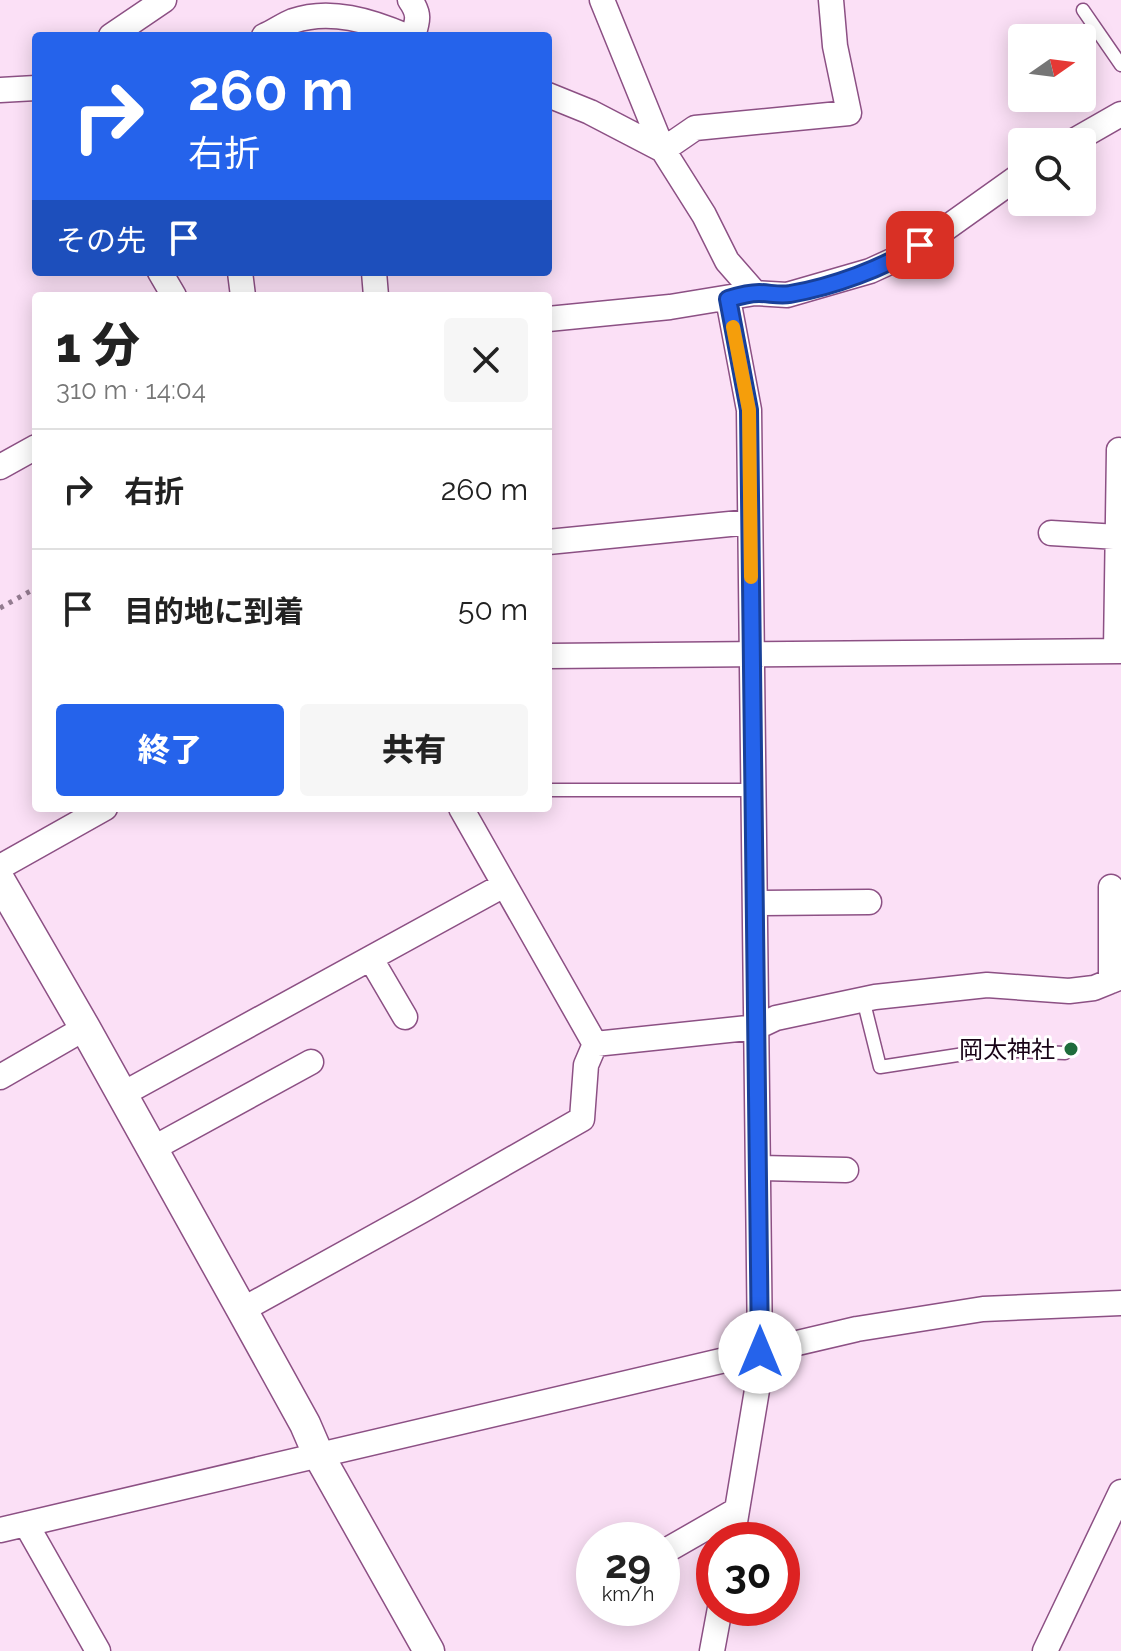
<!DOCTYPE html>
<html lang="ja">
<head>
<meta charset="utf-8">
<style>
  body { margin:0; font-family:Raleway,"Noto Sans JP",sans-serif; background:#f6f6f6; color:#222; height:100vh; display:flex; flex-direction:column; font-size:30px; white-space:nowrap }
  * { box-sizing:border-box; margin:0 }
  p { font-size:26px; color:#767676 }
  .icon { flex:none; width:44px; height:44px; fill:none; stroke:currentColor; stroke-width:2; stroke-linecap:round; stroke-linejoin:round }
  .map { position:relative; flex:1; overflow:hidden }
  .sheet { position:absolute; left:32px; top:292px; width:520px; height:520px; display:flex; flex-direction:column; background:#fff; border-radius:8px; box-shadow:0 4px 20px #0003 }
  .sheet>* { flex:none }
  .hud { position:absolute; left:32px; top:32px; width:520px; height:244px; border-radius:8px; box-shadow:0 4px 20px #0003; background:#2563eb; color:#fff; overflow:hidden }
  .needle { width:52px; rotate:76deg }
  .buttons { position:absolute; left:1008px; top:24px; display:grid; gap:16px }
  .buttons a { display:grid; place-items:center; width:88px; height:88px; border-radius:8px; background:#fff; box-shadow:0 4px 20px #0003; font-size:40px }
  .speed { position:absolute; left:576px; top:1522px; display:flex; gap:16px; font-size:40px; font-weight:700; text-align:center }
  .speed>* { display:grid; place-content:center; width:104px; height:104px; border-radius:50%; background:#fff; box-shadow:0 4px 20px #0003; line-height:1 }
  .speed small { font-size:20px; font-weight:400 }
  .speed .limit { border:12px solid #d22; background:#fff; color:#111 }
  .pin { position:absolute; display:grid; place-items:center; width:68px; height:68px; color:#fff; margin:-34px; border-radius:16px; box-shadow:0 4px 12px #0006 }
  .me { position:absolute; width:88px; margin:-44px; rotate:0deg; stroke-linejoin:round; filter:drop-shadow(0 0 6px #0008) }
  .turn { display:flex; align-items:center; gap:28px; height:168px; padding:0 24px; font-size:36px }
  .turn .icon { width:104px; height:104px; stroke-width:2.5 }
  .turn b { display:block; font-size:56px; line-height:68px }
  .then { display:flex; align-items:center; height:76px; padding:0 24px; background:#0003; gap:16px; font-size:30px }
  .round { display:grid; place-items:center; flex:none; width:84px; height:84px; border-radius:8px; background:#f6f6f6 }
  .summary { display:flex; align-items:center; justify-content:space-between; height:136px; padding:0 24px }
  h1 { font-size:48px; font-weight:800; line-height:60px }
  .cta { display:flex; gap:16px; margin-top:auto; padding:16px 24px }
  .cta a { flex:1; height:92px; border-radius:8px; background:#2563eb; color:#fff; font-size:32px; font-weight:800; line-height:92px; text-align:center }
  .cta a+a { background:#f6f6f6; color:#222 }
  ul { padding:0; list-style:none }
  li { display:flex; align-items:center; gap:24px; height:120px; padding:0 24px; border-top:2px solid #e0e0e0 }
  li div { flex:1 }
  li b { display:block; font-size:30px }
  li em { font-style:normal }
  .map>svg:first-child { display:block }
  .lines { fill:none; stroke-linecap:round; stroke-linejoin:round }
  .service-casing { stroke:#8c5084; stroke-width:15 }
  .minor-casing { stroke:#8c5084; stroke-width:27 }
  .tertiary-casing { stroke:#8c5084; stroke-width:33 }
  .path { stroke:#947c91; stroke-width:5; stroke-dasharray:4 6; stroke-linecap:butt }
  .service { stroke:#fff; stroke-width:12 }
  .minor { stroke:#fff; stroke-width:24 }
  .tertiary { stroke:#fff; stroke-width:30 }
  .route-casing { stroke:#184099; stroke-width:20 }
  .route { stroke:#2563eb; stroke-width:14 }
  .slow { stroke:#f59e0b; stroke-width:14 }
  .poi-dot { fill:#1e6c3b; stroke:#fff; stroke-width:3 }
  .labels { text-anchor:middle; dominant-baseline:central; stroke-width:6; stroke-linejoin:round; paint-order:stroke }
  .poi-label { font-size:24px; fill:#180316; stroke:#fff; text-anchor:end }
</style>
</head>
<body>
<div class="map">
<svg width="1121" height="1651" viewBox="0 0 1121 1651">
  <rect width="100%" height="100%" fill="#fbe0f6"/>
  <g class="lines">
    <g class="service-casing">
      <path id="service" d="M1083,10L1121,65
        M548,790H754
        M863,999L880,1067L990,1050L1065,1053"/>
    </g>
    <g class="minor-casing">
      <path id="minor" d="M410,0C420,14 418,20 413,36
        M602,0L663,150L704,215L727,261L755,293
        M111,36L164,0
        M264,36C274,32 283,25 293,21C330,8 371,21 406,36
        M0,90L36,88
        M548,95L590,112L663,150
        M1072,142L1121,114
        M663,150L695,128L849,113L835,46L831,0
        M160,272L174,296
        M240,272L243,296
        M374,272L376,296
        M728,299L749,410L760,1352L759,1378L732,1540
        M548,319L670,307L755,293L787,295L870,271L905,255L935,236L1022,174
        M0,467L36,447
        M1051,533L1118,537
        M548,542L750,522
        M1116,651L1119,450
        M548,656L1121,651
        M461,808L595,1044L757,1027L776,1018L875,997L987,985L1069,991L1094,988L1121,977
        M0,867L105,808
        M1111,887V981
        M755,903L869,902
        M371,959L405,1017
        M0,1077L85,1028
        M121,1095L504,885
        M152,1149L311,1062
        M758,1168L846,1170
        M242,1310L421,1211L582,1119L586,1065L595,1044
        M26,1524L98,1651
        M0,1530L857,1329L983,1309L1121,1303
        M662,1553L737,1510
        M712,1651L720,1608
        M1045,1651L1121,1492"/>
    </g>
    <g class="tertiary-casing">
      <path id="tertiary" d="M0,881L85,1028L242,1310L305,1424L318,1454L429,1651"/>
    </g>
    <path class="path" d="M0,608L36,588"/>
    <use href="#service" class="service"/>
    <use href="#minor" class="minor"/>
    <use href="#tertiary" class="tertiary"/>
  </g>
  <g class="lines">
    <g class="route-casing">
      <path id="route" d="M760,1352L749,410L728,299C738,296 749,293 759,293C769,293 780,296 790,294C832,287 884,268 920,245"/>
    </g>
    <use href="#route" class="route"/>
    <path class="slow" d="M733,327L749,410L751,577"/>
  </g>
  <circle class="poi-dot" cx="1071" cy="1049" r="8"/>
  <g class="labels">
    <g class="poi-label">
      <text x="1055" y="1049">岡太神社</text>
    </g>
  </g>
</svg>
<div class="buttons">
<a><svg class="needle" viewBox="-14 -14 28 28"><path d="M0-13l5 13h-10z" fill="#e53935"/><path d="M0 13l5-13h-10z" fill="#767676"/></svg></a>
<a><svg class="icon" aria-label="search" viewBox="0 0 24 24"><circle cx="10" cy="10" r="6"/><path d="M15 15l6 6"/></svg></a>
</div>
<div class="speed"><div>29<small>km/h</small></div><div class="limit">30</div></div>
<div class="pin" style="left:920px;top:245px;background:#d93025"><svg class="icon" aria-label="arrive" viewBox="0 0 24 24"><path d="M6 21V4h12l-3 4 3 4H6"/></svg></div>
<svg class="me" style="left:760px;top:1352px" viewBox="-20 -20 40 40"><circle r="19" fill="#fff"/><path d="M0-13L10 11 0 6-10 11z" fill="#2563eb"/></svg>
<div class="hud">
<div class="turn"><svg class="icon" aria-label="right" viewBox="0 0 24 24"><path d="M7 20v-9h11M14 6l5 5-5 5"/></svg><div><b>260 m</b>右折</div></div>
<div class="then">その先<svg class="icon" aria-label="arrive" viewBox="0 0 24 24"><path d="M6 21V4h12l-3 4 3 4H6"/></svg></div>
</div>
<section class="sheet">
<div class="summary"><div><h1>1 分</h1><p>310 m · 14:04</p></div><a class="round"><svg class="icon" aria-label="close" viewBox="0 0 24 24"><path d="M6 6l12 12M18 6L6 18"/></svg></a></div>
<ul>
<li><svg class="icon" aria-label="right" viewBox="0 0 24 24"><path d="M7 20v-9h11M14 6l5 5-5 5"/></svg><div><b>右折</b></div><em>260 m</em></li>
<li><svg class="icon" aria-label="arrive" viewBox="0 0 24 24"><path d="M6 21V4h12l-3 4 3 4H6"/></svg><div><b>目的地に到着</b></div><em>50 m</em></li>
</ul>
<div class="cta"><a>終了</a><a>共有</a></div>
</section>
</div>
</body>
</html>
